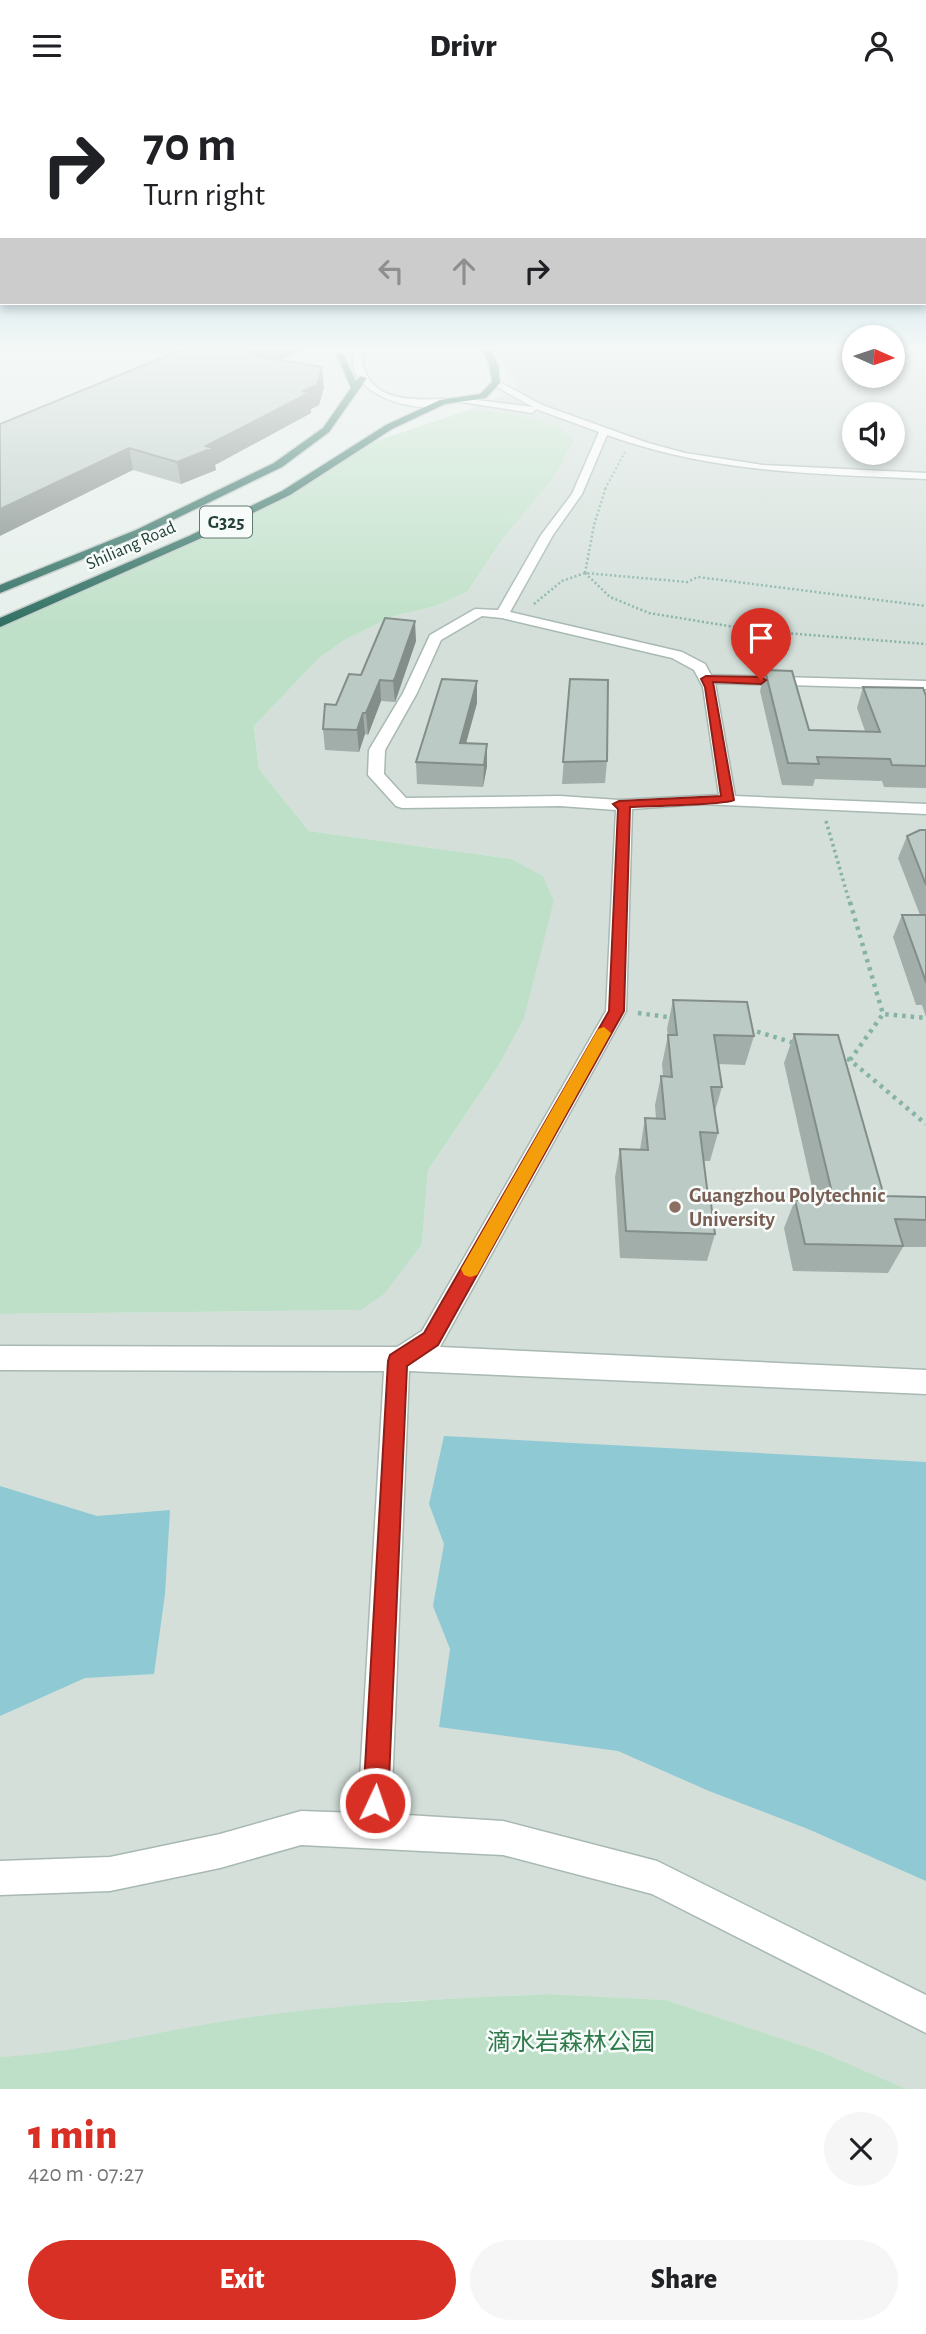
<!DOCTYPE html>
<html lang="en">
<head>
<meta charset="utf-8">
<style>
  body { margin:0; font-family:"Alegreya Sans","Noto Sans SC",sans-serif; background:#f6f6f6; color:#202124; height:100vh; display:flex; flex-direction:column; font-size:26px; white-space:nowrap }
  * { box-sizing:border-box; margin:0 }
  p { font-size:23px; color:#757577 }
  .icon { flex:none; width:38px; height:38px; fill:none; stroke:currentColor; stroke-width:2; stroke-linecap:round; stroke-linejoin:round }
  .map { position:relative; height:1998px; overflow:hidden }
  .sheet { display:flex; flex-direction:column; background:#fff; flex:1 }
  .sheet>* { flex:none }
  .hud { position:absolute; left:0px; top:0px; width:928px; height:214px; box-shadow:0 4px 10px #0003; background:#fff; color:#202124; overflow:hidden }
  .needle { width:46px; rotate:93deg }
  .fabs { position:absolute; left:842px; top:234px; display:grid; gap:14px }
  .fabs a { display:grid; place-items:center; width:63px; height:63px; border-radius:50%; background:#fff; box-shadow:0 4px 10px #0003; font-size:35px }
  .pin { position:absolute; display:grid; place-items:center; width:60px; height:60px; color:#fff; margin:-72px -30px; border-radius:50% 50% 50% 0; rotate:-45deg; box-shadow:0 0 7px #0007 }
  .pin .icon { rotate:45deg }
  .me { position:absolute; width:77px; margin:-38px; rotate:3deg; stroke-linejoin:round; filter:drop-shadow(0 0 5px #0008) }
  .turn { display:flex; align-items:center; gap:24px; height:147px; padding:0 28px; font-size:32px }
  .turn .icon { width:91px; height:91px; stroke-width:2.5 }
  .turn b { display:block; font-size:49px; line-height:60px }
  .lanes { display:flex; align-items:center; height:66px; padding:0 28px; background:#0003; justify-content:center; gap:35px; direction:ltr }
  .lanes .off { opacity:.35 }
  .round { display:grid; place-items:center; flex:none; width:74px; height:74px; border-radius:37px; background:#f6f6f6 }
  .headline { display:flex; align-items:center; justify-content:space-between; height:119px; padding:0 28px }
  h1 { font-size:42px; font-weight:800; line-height:52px; color:#d93025 }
  .action { display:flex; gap:14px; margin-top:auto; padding:14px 28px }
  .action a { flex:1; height:80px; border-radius:42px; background:#d93025; color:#fff; font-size:28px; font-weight:800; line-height:80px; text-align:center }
  .action a+a { background:#f6f6f6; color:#202124 }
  header { display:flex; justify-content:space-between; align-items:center; height:91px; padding:0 28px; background:#fff; font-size:32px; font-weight:800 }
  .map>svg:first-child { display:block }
  .built { fill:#d4dfda; fill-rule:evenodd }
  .green { fill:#bfe0c8 }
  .water { fill:#8ec9d4 }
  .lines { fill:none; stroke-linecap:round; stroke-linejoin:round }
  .minor-casing { stroke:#a8b8b2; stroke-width:3 }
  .highway-casing { stroke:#c2cac8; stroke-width:3 }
  .path-far3 { stroke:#86b3a5; stroke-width:2; stroke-dasharray:2 2.5; stroke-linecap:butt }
  .path-far2 { stroke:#86b3a5; stroke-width:2.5; stroke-dasharray:2 2.5; stroke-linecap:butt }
  .path-far1 { stroke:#86b3a5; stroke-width:3.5; stroke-dasharray:2.5 3.5; stroke-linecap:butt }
  .path { stroke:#86b3a5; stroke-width:4.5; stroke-dasharray:3.5 5; stroke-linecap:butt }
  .minor { fill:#fff; fill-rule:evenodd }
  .highway { fill:#2f6f62; fill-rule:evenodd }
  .wall { fill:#a1aea9 }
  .shaded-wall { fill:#838d89 }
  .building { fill:#bbcac4; stroke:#838d89; stroke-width:2 }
  .route { fill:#d93025; stroke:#8d1f18; stroke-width:2 }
  .slow { fill:#f59e0b }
  .education-dot { fill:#8d6e63; stroke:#f7fbf9; stroke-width:2.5 }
  .labels { text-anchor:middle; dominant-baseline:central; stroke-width:5; stroke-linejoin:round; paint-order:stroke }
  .far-street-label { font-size:18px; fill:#24423a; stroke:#f7fbf9 }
  .shield { fill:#f7fbf9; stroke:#637a73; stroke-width:2 }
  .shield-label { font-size:19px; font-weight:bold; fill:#24423a }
  .education-label { font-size:21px; font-weight:bold; fill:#785e54; stroke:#f7fbf9; text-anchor:start }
  .near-park-label { font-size:24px; fill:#2d7a4b; stroke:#f7fbf9 }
</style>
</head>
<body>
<header><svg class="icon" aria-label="menu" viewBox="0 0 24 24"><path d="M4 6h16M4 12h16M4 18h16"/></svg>Drivr<svg class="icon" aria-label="person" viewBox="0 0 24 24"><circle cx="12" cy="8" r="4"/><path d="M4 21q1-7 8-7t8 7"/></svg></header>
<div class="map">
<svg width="926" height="1998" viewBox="0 0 926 1998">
  <rect width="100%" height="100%" fill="#e6efeb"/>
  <path class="built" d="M673,256H854V285H892L893,256H926V1998H907L819,1960L666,1909L549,1903L405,1910L44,1964L0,1966V1223L361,1219L422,1153L428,1079L497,977L542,854L554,810L511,768L309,740L259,678L254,635L319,567L346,548L394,525L436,515L467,501L503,447L505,321L457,323L510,302L516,295L498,258ZM854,324H892V362H854Z"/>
  <path class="green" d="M478,320C503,321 558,328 574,349L551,390L503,447L467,501L436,515L394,525L346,548L319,567L254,635L259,678L309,740L511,768L543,785L554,810L524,927L497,977L428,1079L422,1153L384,1203L361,1219L0,1223V530L249,425L376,350L457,323Z
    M549,1903L666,1909L819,1960L907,1998H0V1966C76,1962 150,1942 226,1930C333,1913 441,1908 549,1903Z"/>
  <path class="water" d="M444,1345L926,1371V1790L808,1738L709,1700L618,1660L439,1636L450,1558L433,1515L444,1453L429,1413Z
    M0,1395L97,1425L170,1419L165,1503L154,1583L85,1587L0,1625Z"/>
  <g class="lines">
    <g class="minor-casing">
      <path id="minor" d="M357,256H365C361,264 361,270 364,278C376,311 414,309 443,308L448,311C420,328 333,299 357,256Z
        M496,289L542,314L648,352L685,362L763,374L926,382V388C815,383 713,382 607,344L582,403L553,444L510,521L682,561L705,573L711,584L926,590V598L715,592L735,705L926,713V723L702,713L632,718L626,920L440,1256L926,1279V1303L409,1280L391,1723L503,1730L657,1770L926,1904V1942L652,1803L503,1764L301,1754L220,1777L110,1800L0,1804V1770L110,1766L220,1743L301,1720L358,1722L384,1280L0,1279V1255L397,1256L422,1240L606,920L616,719L560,715L402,717L396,715L368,684L369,659L403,602L430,544L475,518L498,519L541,444L572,403L599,341L536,318L532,322L455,310L460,307L533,316L493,294L492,292ZM482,525L502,527L672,567L694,579L703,596L719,704L619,709L560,705L406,707L384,683L385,659L417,602L441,549Z"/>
    </g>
    <g class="highway-casing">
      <path id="highway" d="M0,256H174L170,259L0,260Z
        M481,256H489L498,273L500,292L486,307L445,313L392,338L290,404L197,449L0,536V527L189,445L282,400L386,334L440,309L480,303L492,291L489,273Z
        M336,262H342L356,290L360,285L367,287L329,341L282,376L144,443L0,502V494L136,439L274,372L323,337L351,297Z"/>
    </g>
    <path class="path-far3" d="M605,398L625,361"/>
    <path class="path-far2" d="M585,482L610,506L649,522L759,540L926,553
      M585,482L594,434L606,396
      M534,513L562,490L585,482L687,491L698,486L926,515"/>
    <path class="path-far1" d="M826,730L850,813"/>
    <path class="path" d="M850,811L883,923L926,927
      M638,922L675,927
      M749,938L794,952
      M839,965L850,969L926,1033
      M850,969L883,923"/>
    <use href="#minor" class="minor"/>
    <use href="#highway" class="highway"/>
  </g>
  <path class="wall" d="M306,256L280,269L324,296L319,314L311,318V322L215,374L216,379L181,393L133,379L0,333Z
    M416,550L396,609L395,611L381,610L368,644L365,643L359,661L325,659L323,638L336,614Z
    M765,579L809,639L865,640L857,617L863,596L926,605V697L884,696L882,690L815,688L813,695L782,694L760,600Z
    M570,588L607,670L605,692L562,693Z
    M477,590V612L466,652L487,675L483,696L417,693L416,671Z
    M926,739V926L922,914H916L893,846L902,824H920L898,767L907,745Z
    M673,909L754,945L745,974L718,973L722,996L715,1020L718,1042L710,1070H703L708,1105L715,1143L707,1170L620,1167L615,1086L620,1058L640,1059L645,1027L656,1028L655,1014L661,985H663L662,973L668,944L667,938Z
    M794,943L884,1105L926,1106V1156H903L888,1182L793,1180L784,1137L795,1109L815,1110L784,972Z"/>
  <path class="shaded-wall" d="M266,256H306L251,284L249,264Z
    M322,276L324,296L319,314L311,318V322L215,374L216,379L181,393L177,371L303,300Z
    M129,357L133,379L0,445V418Z
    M415,530L416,550L395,611L393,590Z
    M380,589L381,610L368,644L366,622Z
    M477,590V612L460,674V652Z
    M363,622L365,643L359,661L357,639Z
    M487,653V675L483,696L484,674Z"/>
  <path class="building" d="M188,256H266L249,264L322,276L317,294L303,300L309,302L206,355L213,357L177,371L129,357L0,418V333Z
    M385,527L415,530L395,587L393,590L380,589L366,622H363L357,639L323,638L325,613L336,614L349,583L361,584Z
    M765,579L792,580L809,639L880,641L863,596L923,597L926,605V675L892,674L890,668L817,666L819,673L788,672Z
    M442,588L477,590L460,652L487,653L484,674L416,671Z
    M570,588L608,589L607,670L563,671Z
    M920,739H926V794L907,745Z
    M902,824H926V892V891Z
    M673,909L747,911L754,945L714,944L722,996H711L718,1042L700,1041L708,1105H710L715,1143L626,1140L620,1058L648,1059L645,1027L665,1028L661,985L672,986L668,944H677Z
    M794,943L838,944L884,1105L926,1106V1129L895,1128L903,1155L805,1153L795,1109L834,1110Z"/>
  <linearGradient id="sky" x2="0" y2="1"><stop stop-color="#84bce0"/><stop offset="0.48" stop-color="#f4f8f6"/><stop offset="1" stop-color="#f4f8f6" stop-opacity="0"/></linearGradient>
  <rect width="926" height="535" fill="url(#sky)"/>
  <path class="route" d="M706,585L761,586L766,589L761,593L713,591L734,709C728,714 646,715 630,716L624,920L438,1254L407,1275L388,1712L384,1721L375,1725L366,1721L363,1712L388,1270L390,1264L424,1242L609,920L618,718L613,713L619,710L721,705L705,596L701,588Z"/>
  <path class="slow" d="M604,936L611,942L477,1184L470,1186L464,1184L461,1178L464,1173L598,938Z"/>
  <circle class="education-dot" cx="675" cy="1116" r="7"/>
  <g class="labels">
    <g class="far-street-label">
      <text transform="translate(131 455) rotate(-24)">Shiliang Road</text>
    </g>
    <rect class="shield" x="200" y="415.5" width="52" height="31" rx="5"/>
    <g class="shield-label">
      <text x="226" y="431">G325</text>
    </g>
    <g class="education-label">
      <text x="689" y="1104">Guangzhou Polytechnic<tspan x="689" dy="24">University</tspan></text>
    </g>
    <g class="near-park-label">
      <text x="571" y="1952">滴水岩森林公园</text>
    </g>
  </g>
</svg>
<div class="fabs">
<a><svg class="needle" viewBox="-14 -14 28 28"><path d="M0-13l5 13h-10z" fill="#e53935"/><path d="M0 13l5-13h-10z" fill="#757577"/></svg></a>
<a><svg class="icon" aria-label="sound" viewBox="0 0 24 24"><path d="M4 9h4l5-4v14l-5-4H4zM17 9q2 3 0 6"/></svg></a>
</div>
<div class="pin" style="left:761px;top:589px;background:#d93025"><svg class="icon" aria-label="arrive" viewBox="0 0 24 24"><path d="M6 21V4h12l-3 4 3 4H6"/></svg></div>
<svg class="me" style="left:375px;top:1712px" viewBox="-20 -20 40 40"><circle r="17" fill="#d93025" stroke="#fff" stroke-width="3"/><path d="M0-11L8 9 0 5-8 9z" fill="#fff"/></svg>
<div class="hud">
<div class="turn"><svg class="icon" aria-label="right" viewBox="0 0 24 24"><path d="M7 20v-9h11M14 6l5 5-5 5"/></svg><div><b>70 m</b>Turn right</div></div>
<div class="lanes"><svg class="icon off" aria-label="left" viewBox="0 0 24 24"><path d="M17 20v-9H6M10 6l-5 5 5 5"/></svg><svg class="icon off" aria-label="ahead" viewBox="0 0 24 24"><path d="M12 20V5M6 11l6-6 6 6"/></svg><svg class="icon" aria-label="right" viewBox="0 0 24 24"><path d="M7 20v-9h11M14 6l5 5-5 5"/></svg></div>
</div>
</div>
<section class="sheet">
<div class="headline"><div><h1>1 min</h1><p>420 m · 07:27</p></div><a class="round"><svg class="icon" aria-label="close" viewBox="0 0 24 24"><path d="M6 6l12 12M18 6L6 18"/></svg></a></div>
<div class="action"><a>Exit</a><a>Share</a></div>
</section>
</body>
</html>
